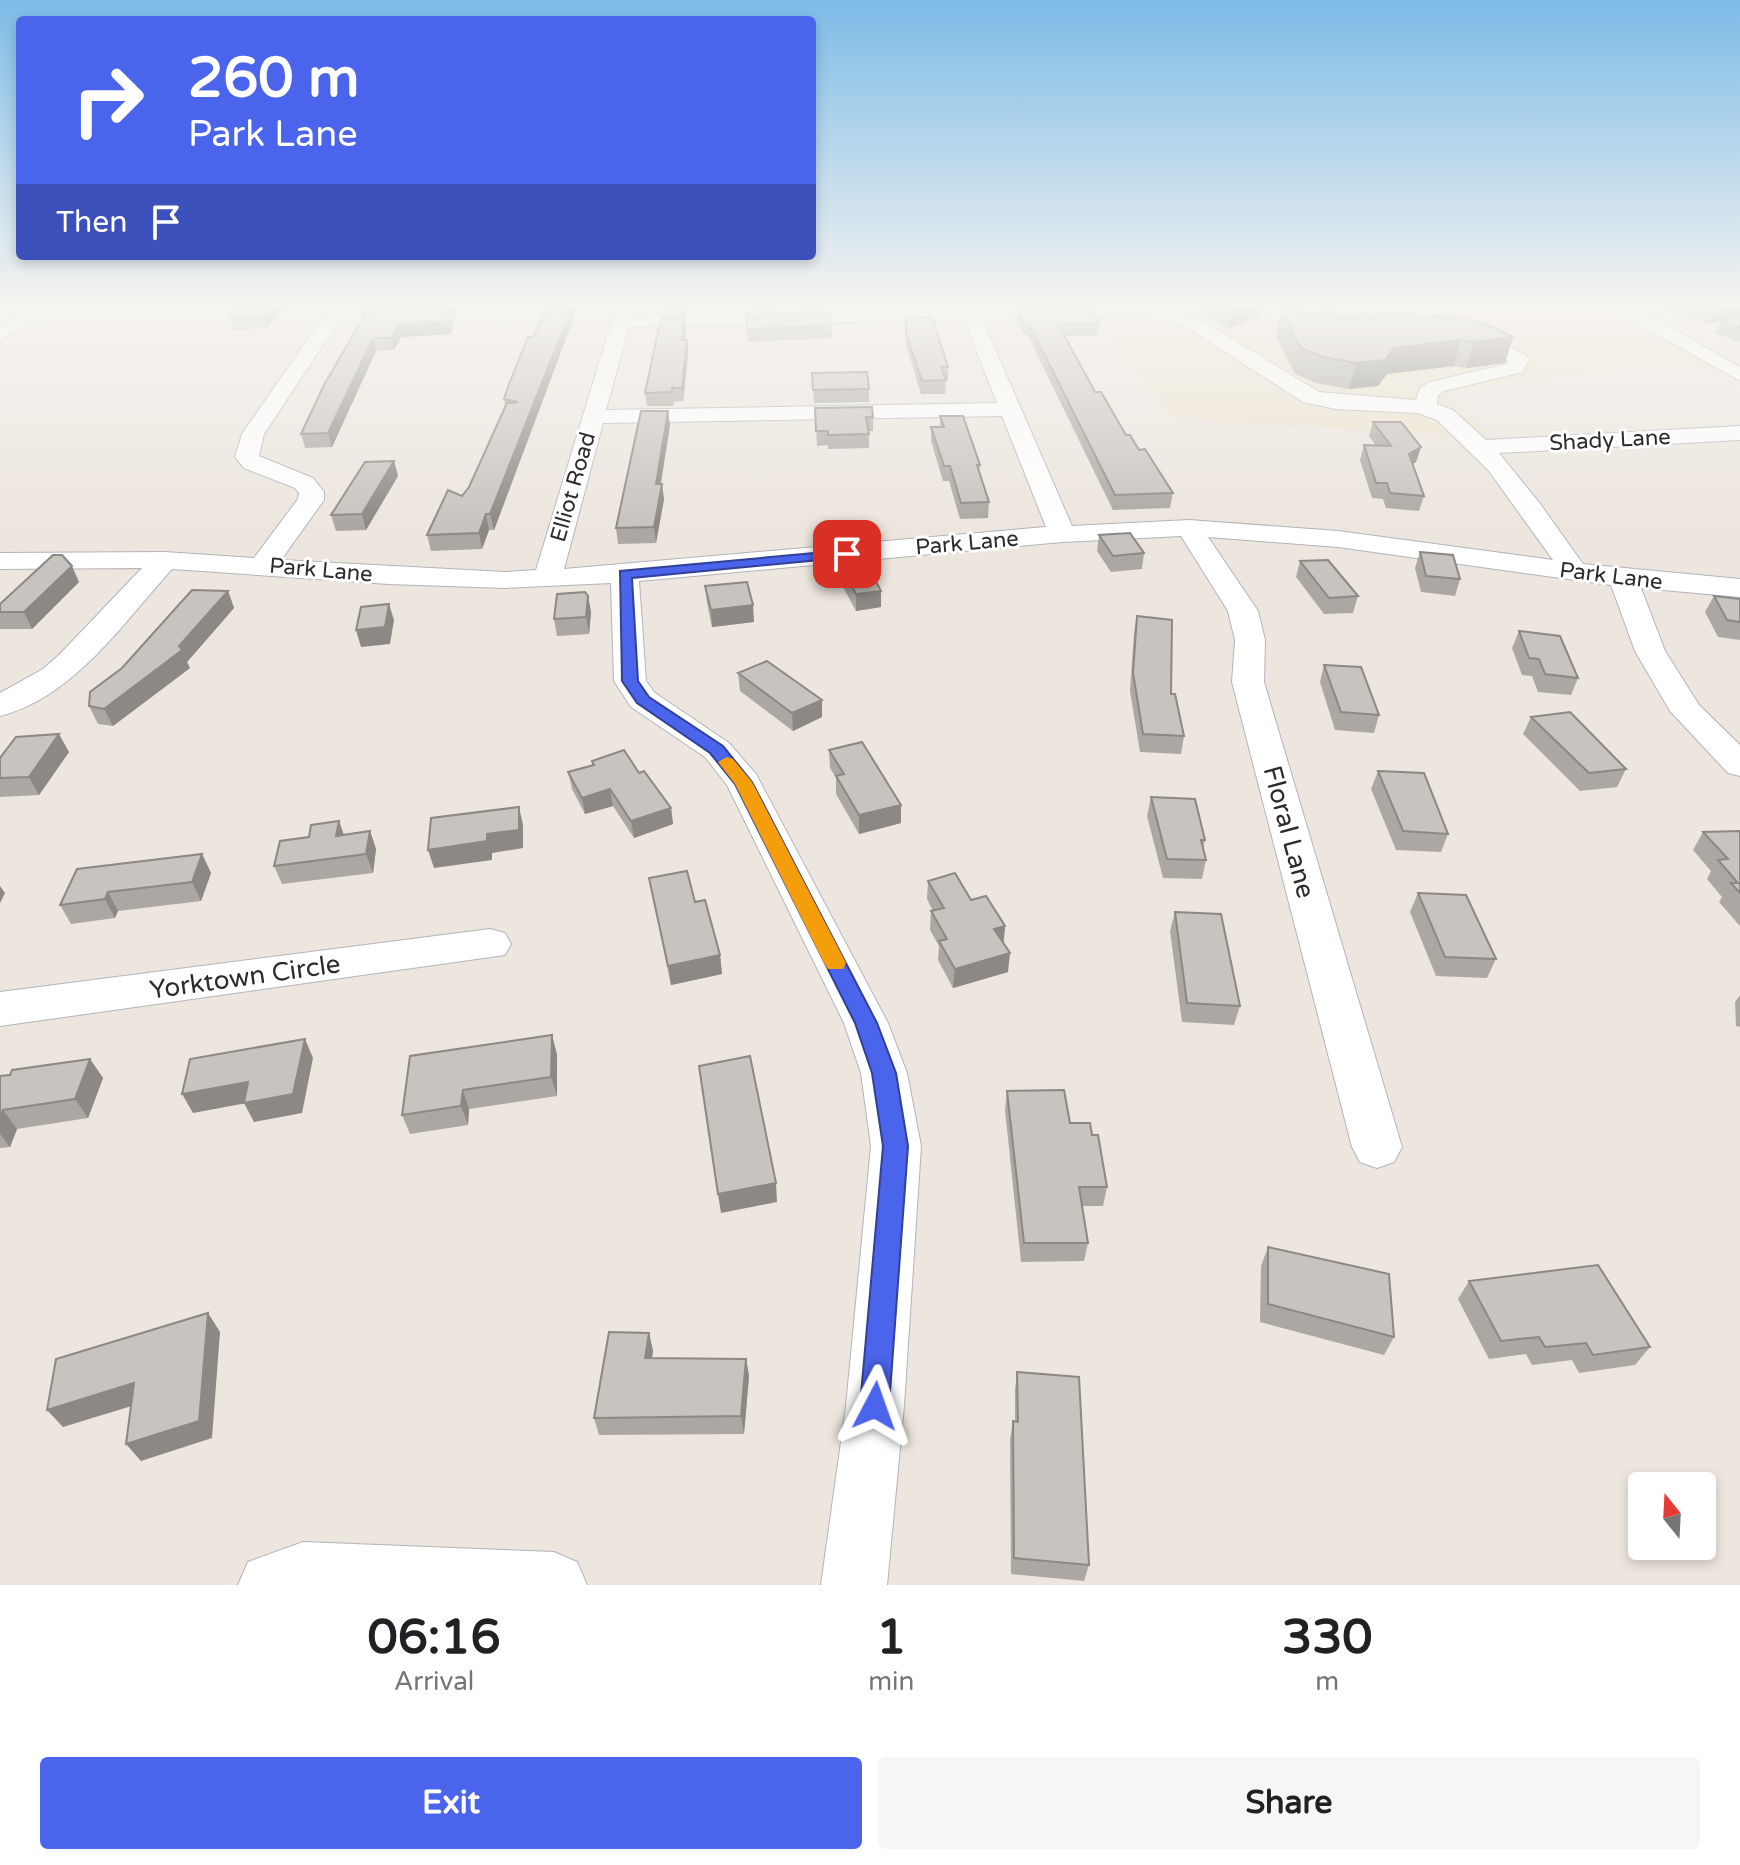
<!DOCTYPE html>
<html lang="en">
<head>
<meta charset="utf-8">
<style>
  body { margin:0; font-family:"Varela Round",sans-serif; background:#f6f6f6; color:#202124; height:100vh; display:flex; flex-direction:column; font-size:30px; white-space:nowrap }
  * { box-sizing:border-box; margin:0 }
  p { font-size:26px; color:#757577 }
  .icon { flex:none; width:44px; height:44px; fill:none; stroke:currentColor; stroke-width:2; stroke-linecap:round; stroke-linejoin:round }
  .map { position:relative; height:1585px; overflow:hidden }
  .drawer { display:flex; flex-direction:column; background:#fff; flex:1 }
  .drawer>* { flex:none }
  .hud { position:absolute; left:16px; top:16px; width:800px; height:244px; border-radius:8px; box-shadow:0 4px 12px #0003; background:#4b64ec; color:#fff; overflow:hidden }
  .needle { width:52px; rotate:342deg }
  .tools { position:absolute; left:1628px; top:1472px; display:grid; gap:16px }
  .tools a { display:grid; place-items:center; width:88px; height:88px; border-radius:8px; background:#fff; box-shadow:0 4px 12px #0003; font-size:40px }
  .pin { position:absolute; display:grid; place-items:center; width:68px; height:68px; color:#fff; margin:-34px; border-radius:16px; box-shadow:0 4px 12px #0006 }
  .me { position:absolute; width:88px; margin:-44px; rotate:4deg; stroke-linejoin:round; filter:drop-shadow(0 0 6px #0008) }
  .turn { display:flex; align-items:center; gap:28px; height:168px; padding:0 40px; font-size:36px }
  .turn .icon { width:104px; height:104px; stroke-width:2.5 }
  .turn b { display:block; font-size:56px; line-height:68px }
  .then { display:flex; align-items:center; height:76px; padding:0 40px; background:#0003; gap:16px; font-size:30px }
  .eta { display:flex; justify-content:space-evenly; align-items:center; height:136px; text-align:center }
  .eta b { font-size:48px; font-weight:700; line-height:56px }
  .button { display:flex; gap:16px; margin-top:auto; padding:16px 40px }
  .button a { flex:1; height:92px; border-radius:8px; background:#4b64ec; color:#fff; font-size:32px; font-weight:700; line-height:92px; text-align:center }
  .button a+a { background:#f6f6f6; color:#202124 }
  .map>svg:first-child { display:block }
  .education { fill:#ece3cf }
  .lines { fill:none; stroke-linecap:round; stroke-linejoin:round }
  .minor-casing { stroke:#b2b4bd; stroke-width:2 }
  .minor { fill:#fff; fill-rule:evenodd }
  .wall { fill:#aba8a3 }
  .shaded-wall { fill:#8b8885 }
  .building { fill:#c7c3be; stroke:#8b8885; stroke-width:2 }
  .route { fill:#4b64ec; stroke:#314199; stroke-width:2 }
  .slow { fill:#f59e0b }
  .labels { text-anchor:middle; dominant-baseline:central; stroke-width:6; stroke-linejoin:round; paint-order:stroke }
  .far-street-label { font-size:22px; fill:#2b2b2b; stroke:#fff }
  .street-label { font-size:26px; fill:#2b2b2b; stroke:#fff }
</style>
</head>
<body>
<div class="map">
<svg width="1740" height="1585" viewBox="0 0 1740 1585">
  <rect width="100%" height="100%" fill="#ece6de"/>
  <path class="education" d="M1086,304H1608L1713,366L1624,368L1469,388L1450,396L1488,432L1448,435L1171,418Z"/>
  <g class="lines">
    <g class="minor-casing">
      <path id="minor" d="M38,304H60L0,341V327Z
        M332,304H350L264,434L259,456L313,478L324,492V500L281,560L505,572L536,570L617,304H635L632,316L1130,305L1196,317L1319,392L1416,400L1420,388L1430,382L1507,364L1508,361L1476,345L1455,340L1452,336L1462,330L1489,336L1526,355L1529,359L1523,372L1444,391L1438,395L1437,404L1453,410L1486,440L1740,426V440L1499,453L1541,505L1583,564L1740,579V597L1641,588L1665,651L1699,705L1740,745V776L1728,773L1670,711L1635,651L1611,585L1338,547L1208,537L1258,611L1265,640L1264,682L1402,1147L1394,1162L1377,1168L1360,1162L1352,1147L1232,682L1235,640L1228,611L1181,536L1062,542L639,581L646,681L655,693L729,743L756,774L888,1023L907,1073L921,1146L904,1406L887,1585H821L846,1406L871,1146L861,1073L844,1023L727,785L705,757L631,707L614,681L611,583L505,588L389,584L172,569C124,622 73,698 0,716V693L43,669L59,655L142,568L0,569V553L165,552L254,558L298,499L299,493L295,488L244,468L235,457L242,434ZM1130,315L1183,325L1303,402L1336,409L1418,413L1437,420L1489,471L1553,560L1338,531L1189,520L1072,526L982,319ZM964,319L997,403L606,410L629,327ZM1002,416L1046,527L564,569L603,423Z
        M1251,304H1274L1316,331L1307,337L1300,335Z
        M1294,304C1328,304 1343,320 1374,328L1376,332L1367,338L1344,332Z
        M1615,304H1637L1635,307L1740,367V381L1620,314Z
        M490,929L505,933L511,944L505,955L0,1026V992Z
        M303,1542L554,1552L577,1562L587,1585H238L248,1562Z"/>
    </g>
    <use href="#minor" class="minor"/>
  </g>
  <path class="wall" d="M286,304L267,328L234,330L230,317Z
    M548,304H579L494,530H489L482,549L431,551L427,535L469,487L505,405L504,399Z
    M666,304H691H689L688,312H667Z
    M748,304H828V309L748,310Z
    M1192,304H1262L1260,315L1228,329L1196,309V307Z
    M1647,304H1740V342L1715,333L1720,322L1708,324Z
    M1017,309L1099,324L1097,336H1064L1095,392L1126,435L1139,450L1173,493L1170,508L1113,510L1027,334H1023L1017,321Z
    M1281,311L1341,318L1419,319L1513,337L1505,363L1466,368L1454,366L1387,374L1378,386L1349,389L1316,383L1295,374L1276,336Z
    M374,314L451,334L401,337L394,350L376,351L332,447L305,448L301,434Z
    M685,316L686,329L685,340H687L688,353L683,401L674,402L673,406H647L645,393Z
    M906,318L948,367V381H946L945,394H921L906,345Z
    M831,326L832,338L748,342L747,329Z
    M812,373L869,389V402L814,403Z
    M815,408L873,417V431H869V448L828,449V445L817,446Z
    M940,416L980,465L979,472L989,502L988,518L960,519L949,481H943L931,441V427H940Z
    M1373,422L1421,447L1416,462L1413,464L1424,496L1419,511L1386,508L1383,499L1372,498L1360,460L1364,445L1376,446L1369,436Z
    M670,425L661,484L664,499L656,543L618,544L616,528Z
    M394,461L398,476L366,530L336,531L331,515Z
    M1099,535L1144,553L1142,569L1111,572L1097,551Z
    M1420,552L1460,579L1455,596L1421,592L1415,568Z
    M1300,561L1358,596L1353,613L1324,614L1296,577Z
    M844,573L881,607L856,611L844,589Z
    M79,582L32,629H0V604Z
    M705,586L754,622L712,627L707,603Z
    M228,591L234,608L187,662L190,668L113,726L98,724L89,706Z
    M588,596L591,612L589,634L557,636L554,619Z
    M1714,596L1740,599V640L1718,637L1705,612Z
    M1137,616L1184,736L1181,754L1140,752L1130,691L1134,633Z
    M1519,631L1578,678L1571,695L1538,692L1532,676L1522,675L1512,648Z
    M1324,665L1379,715L1374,733L1335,730L1320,682Z
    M738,673L822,700V717L793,731L740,691Z
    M1531,717L1626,769L1617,787L1580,791L1523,734Z
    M829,750L901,823L859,834L836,794V778L830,768Z
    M69,752L39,795L0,797V758Z
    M592,761L639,773L671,808L673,824L634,838L613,806L585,814L572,789L568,772L592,765Z
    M1378,771L1448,834L1441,852L1396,850L1371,789Z
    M1151,797L1205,840L1203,848L1206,860L1202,879L1163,878L1147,816Z
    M339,821L344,835L370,831L376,849L373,873L282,884L274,866L309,837Z
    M1740,831V925H1739L1719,902L1722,897L1707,879L1711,871L1693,850L1703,832Z
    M202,854L211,873L201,901L118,911L115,918L71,924L60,905Z
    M649,878L695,902L720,955L722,974L671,985Z
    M928,881L971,900L1005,926L1004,943L1008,972L953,988L938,960L939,946L930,930L931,911H933L927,899Z
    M1418,893L1496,959L1487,978L1436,976L1410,912Z
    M1175,912L1240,1006L1234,1025L1182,1022L1170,931Z
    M1740,995V1027L1736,1026L1735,1002Z
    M557,1054V1096L469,1109L468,1125L410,1134L402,1115L410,1056Z
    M90,1059L103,1078L88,1118L17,1129L10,1147L0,1148V1076Z
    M1007,1091L1092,1135L1107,1187L1103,1206H1082L1088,1243L1084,1261L1021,1262L1005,1110Z
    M1268,1247L1394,1337L1384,1355L1260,1322L1261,1266Z
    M1469,1281L1650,1347L1635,1365L1579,1373L1572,1360L1532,1365L1526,1354L1489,1359L1458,1299Z
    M649,1333L653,1351L652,1358L746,1359L749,1376L744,1434L599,1435L594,1418Z
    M1017,1372L1089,1565L1084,1581L1011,1574L1010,1439L1013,1421L1015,1422V1390Z"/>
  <path class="shaded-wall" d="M273,304H286L267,328L263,316Z
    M452,304H458L451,334L401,337L394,350L391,338L398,325Z
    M573,304H579L494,530L490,514Z
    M1234,304H1262L1260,315L1228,329L1232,305Z
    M1740,307V319L1721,321L1720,322L1708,324L1713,312Z
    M685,316L686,329L683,353L682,340Z
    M1513,337L1505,363L1466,368L1474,342Z
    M373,338L376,351L332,447L328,433Z
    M687,340L688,353L683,401L682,388Z
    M1461,340L1454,366L1387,374L1378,386L1349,389L1356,363L1394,348Z
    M668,411L670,425L658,499L656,484Z
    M1421,447L1416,462L1404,469L1409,454Z
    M394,461L398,476L366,530L362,514Z
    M662,484L664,499L656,543L654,527Z
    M486,514L489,530L482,549L479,533Z
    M72,566L79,582L32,629L24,612Z
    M228,591L234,608L187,662L190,668L113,726L104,709L179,646Z
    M881,591V607L856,611V594Z
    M588,596L591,612L589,634L586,617Z
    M389,604L394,620L390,644L361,647L356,630Z
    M753,605L754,622L712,627L711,610Z
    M822,700V717L793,731L792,713Z
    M59,734L69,752L39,795L29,777Z
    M610,789L613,806L585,814L582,798Z
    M901,805V823L859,834V815Z
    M519,807L523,825V848L492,853V860L434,868L428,850Z
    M671,808L673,824L634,838L631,821Z
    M339,821L345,839L336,836Z
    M370,831L376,849L373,873L366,854Z
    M202,854L211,873L201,901L192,882Z
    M0,886L5,893L0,903Z
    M108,892L118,911L115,918L105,899Z
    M1005,926L1003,945L994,929Z
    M1010,953L1008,972L953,988L955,969Z
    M720,955L722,974L671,985L668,966Z
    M552,1035L557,1054V1096L551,1077Z
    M305,1039L313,1058L302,1113L254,1122L244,1103Z
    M90,1059L103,1078L88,1118L75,1099Z
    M248,1082L258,1101L193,1113L182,1094Z
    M463,1090L469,1109L468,1125L461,1106Z
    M3,1110L17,1129L10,1147L0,1134V1117Z
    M776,1183L777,1202L721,1213L718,1194Z
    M208,1313L220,1332L212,1438L141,1461L126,1444Z
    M649,1333L653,1351L649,1376L645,1358Z
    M746,1359L749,1376L744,1434L741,1416Z
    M134,1383L148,1401L63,1427L47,1410Z"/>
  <path class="building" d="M243,304H273L263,316L230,317Z
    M380,304H452L448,321L398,325L391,338H373L328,433L301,434L324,385L367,311L374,314Z
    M548,304H573L490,514H486L479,533L427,535L448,490L462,496L469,487L507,403L518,402L504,399L509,384L528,337H533Z
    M1689,304H1740V307L1713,312Z
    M1090,307L1099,324H1058L1095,392H1101L1126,435H1130L1139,450L1145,449L1173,493L1115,495L1028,322H1024L1017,309Z
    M1298,310L1312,315L1327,310L1341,318L1379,314H1410L1419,319L1449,316L1483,323L1513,337L1474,342L1461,340L1394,348L1385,360L1356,363L1323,357L1301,348L1281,311Z
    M830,313L831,326L747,329V315Z
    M685,316L682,340H687L682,388H672V392L645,393L661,317Z
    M932,317L948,367H941L946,380L922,381L906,333V318Z
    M1740,317V328L1721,321Z
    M867,372L869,389L813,390L812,373Z
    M872,407L873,417H866L869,434L828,435V431H816L815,408Z
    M641,411H668L656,484H662L654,527L616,528Z
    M940,416H963L980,465H977L989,502L961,503L950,466H944L931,427H944Z
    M1373,422H1401L1421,447L1409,454L1424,496L1390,493L1387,483H1376L1364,445L1391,446Z
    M394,461L362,514L331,515L365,462Z
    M1130,533L1144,553L1113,556L1099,535Z
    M1420,552L1453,555L1460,579L1426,576Z
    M53,555H62L72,566L24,612H0V604Z
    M1328,560L1358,596L1329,598L1300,561Z
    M869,569L881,591L856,594L844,573Z
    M747,582L753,605L711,610L705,586Z
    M192,590L228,591L179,646L182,650L104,709L89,706L90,692L122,668Z
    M585,592L588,596L586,617L554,619L557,594Z
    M1714,596L1740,599V622L1727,620Z
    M389,604L385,627L356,630L361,607Z
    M1137,616L1172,620L1171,694H1175L1184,736L1143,734L1133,673Z
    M1519,631L1560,636L1578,678L1545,674L1539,659L1529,658Z
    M767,661L822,700L792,713L738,673Z
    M1324,665L1361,667L1379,715L1341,712Z
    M1570,712L1626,769L1589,773L1531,717Z
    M59,734L29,777L0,778V758L16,737Z
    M862,742L901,805L859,815L836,776L844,774L829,750Z
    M624,750L639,773L644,771L671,808L631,821L610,789L582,798L568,772L594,765L592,761Z
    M1378,771L1424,773L1448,834L1403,831Z
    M1151,797L1195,799L1205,840H1201L1206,860L1167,859Z
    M519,807V830L487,834V841L428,850L431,818Z
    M339,821L336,836L370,831L366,854L274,866L280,841L309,837L311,825Z
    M1740,831V893L1731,883H1738L1718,860L1728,859L1703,832Z
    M202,854L192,882L108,892L105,899L60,905L77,869Z
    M687,871L695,902L705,900L720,955L668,966L649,878Z
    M955,873L971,900L986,896L1005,926L994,929L1010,953L955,969L939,941L947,939L931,911L944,908L928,881Z
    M1418,893L1466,895L1496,959L1445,957Z
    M1175,912L1221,914L1240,1006L1187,1003Z
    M552,1035L551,1077L463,1090L461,1106L402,1115L410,1056Z
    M305,1039L293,1094L244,1103L248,1082L182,1094L190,1059Z
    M750,1056L776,1183L718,1194L699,1066Z
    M90,1059L75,1099L3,1110L0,1117V1076L10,1075L12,1070Z
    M1064,1090L1070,1123H1090L1092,1135H1098L1107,1187H1079L1088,1243H1024L1007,1091Z
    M1268,1247L1389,1274L1394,1337L1268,1304Z
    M1598,1265L1650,1347L1593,1355L1586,1343L1545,1347L1539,1337L1501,1341L1469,1281Z
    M208,1313L199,1421L126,1444L134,1383L47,1410L56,1359Z
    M609,1332L649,1333L645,1358L746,1359L741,1416L594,1418Z
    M1017,1372L1079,1377L1089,1565L1014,1558L1013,1421L1018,1422Z"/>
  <linearGradient id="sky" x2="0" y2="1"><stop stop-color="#7cbbe7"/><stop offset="0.58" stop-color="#f6f4f0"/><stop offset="1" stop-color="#f6f4f0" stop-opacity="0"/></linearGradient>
  <rect width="1740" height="526" fill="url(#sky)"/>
  <path class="route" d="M847,550L851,551V557L632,578L638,681L649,697L723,746L752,782L877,1023L896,1073L908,1146L889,1406L885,1417L875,1421L864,1417L860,1406L883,1146L872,1073L855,1023L735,784L710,753L637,703L622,681L620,571Z"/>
  <path class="slow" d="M727,757L733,759L752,782L846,963L843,969H828L824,963L735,784L718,762Z"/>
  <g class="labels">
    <g class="far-street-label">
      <text transform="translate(1610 440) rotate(-3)">Shady Lane</text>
      <text transform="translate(573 487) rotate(-74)">Elliot Road</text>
      <text transform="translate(967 543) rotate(-5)">Park Lane</text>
      <text transform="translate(321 570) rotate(5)">Park Lane</text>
      <text transform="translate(1611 576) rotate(7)">Park Lane</text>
    </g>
    <g class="street-label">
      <text transform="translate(1289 832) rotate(75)">Floral Lane</text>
      <text transform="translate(245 977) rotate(-8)">Yorktown Circle</text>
    </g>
  </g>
</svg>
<div class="tools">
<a><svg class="needle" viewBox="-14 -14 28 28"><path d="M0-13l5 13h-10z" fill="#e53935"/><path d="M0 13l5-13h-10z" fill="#757577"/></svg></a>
</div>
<div class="pin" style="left:847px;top:554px;background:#d93025"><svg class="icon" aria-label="arrive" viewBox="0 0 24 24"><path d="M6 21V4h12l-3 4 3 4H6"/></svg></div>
<svg class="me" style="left:875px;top:1406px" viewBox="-20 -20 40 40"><path d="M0-17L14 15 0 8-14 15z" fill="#4b64ec" stroke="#fff" stroke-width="4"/></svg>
<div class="hud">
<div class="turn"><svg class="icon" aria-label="right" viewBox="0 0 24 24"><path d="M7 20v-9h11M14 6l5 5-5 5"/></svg><div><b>260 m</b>Park Lane</div></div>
<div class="then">Then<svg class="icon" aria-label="arrive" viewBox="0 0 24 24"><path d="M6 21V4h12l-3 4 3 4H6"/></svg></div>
</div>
</div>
<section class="drawer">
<div class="eta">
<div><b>06:16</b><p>Arrival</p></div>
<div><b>1</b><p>min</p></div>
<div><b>330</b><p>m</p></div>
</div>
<div class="button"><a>Exit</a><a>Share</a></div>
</section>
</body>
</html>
